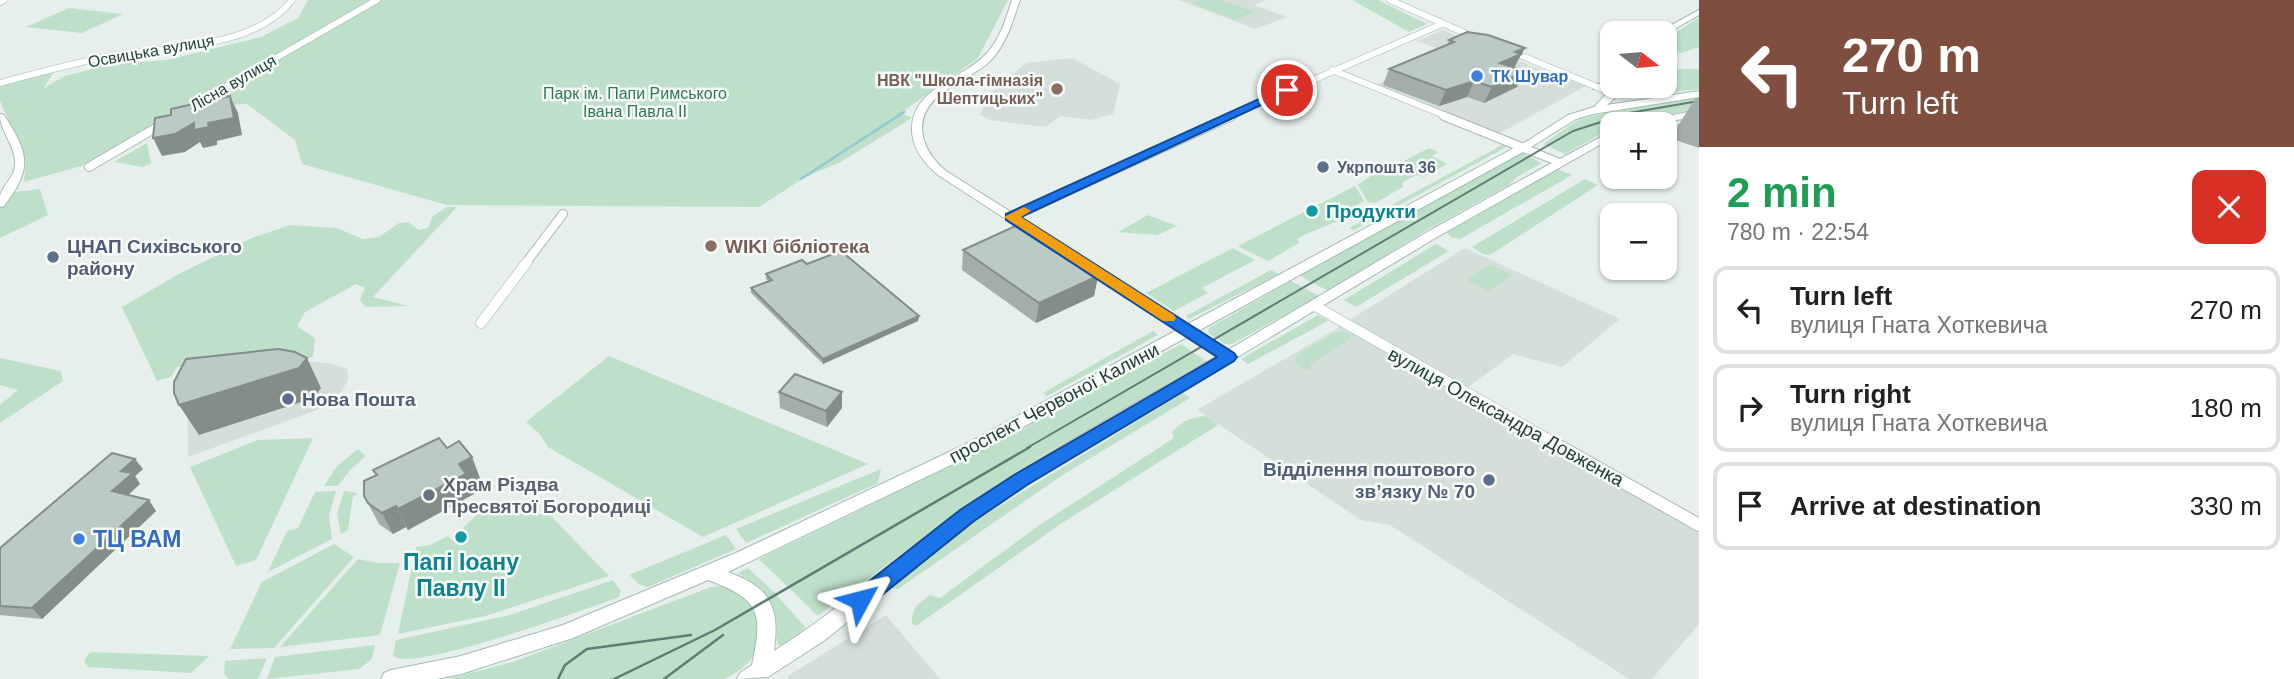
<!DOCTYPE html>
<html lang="en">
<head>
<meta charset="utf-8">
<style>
  body { margin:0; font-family:Arial,sans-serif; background:#f6f6f6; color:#202124; height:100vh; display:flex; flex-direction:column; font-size:26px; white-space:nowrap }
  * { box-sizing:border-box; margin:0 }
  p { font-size:23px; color:#757577 }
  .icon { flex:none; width:38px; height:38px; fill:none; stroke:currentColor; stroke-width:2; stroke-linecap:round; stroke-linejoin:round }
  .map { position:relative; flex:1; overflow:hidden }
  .sheet { display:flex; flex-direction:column; background:#fff; width:595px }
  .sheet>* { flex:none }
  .banner { background:#7f4e3f; color:#fff; overflow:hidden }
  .needle { width:46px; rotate:106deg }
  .buttons { position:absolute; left:1600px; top:21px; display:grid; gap:14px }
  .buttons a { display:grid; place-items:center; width:77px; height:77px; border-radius:14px; background:#fff; box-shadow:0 2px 5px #0004; font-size:35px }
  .pin { position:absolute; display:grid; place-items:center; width:60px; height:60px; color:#fff; margin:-30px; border:4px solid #fff; border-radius:50%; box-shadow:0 2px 7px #0007 }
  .me { position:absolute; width:77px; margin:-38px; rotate:52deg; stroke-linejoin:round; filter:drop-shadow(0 0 5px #0008) }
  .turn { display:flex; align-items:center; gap:24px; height:147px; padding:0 28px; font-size:32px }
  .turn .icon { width:91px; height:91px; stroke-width:2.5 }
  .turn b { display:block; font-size:49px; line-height:60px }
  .round { display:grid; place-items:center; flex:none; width:74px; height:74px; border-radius:14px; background:#f6f6f6 }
  .headline { display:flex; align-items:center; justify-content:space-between; height:119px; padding:0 28px }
  h1 { font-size:42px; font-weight:600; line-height:52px; color:#1e9e55 }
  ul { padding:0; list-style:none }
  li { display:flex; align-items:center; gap:21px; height:88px; margin:0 14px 10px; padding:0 14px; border:4px solid #e0e0e0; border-radius:14px }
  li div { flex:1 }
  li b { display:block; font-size:26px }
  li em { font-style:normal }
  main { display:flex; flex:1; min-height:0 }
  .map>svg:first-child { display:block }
  .built { fill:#d4dfda }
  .green { fill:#bfe0c8 }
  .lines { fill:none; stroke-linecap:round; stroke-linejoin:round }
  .stream { stroke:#8ec9d4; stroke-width:2.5 }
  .street-far3-casing { stroke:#a8b8b2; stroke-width:7 }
  .street-far2-casing { stroke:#a8b8b2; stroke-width:10 }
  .street-far1-casing { stroke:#a8b8b2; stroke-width:11 }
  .street-casing { stroke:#a8b8b2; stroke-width:14 }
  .secondary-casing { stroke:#a4bbb3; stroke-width:2 }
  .street-far3 { stroke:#fff; stroke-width:6 }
  .street-far2 { stroke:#fff; stroke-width:8 }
  .street-far1 { stroke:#fff; stroke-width:10 }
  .street { stroke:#fff; stroke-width:12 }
  .secondary { fill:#fff; fill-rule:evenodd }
  .tram-far1 { stroke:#5f7d75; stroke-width:2 }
  .tram { stroke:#5f7d75; stroke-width:2.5 }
  .wall { fill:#a1aea9 }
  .shaded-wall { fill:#838d89 }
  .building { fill:#bbcac4; stroke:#838d89; stroke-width:2 }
  .route { fill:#1a73e8; stroke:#114b97; stroke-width:2 }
  .slow { fill:#f59e0b }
  .shop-dot { fill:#3f7fe0; stroke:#f7fbf9; stroke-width:2.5 }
  .education-dot { fill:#8d6e63; stroke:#f7fbf9; stroke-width:2.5 }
  .service-dot { fill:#5c6f8a; stroke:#f7fbf9; stroke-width:2.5 }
  .culture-dot { fill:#0f9aa8; stroke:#f7fbf9; stroke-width:2.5 }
  .worship-dot { fill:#6b7280; stroke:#f7fbf9; stroke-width:2.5 }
  .labels { text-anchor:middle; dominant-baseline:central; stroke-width:5; stroke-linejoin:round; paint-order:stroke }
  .far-street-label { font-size:16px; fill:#24423a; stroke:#f7fbf9 }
  .far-shop-label { font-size:16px; font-weight:bold; fill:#366cbe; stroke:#f7fbf9; text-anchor:start }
  .far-education-label { font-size:16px; font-weight:bold; fill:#785e54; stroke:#f7fbf9; text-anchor:end }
  .far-park-label { font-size:16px; fill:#2d7a4b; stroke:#f7fbf9 }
  .far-service-label { font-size:16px; font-weight:bold; fill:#4e5e75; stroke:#f7fbf9; text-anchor:start }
  .culture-label { font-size:19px; font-weight:bold; fill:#0d838f; stroke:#f7fbf9; text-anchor:start }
  .service-label { font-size:19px; font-weight:bold; fill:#4e5e75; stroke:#f7fbf9; text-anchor:start }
  .education-label { font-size:19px; font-weight:bold; fill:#785e54; stroke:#f7fbf9; text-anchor:start }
  .street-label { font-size:19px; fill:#24423a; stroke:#f7fbf9 }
  .worship-label { font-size:19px; font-weight:bold; fill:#5b616d; stroke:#f7fbf9; text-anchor:start }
  .near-shop-label { font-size:23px; font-weight:bold; fill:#366cbe; stroke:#f7fbf9; text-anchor:start }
  .near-culture-label { font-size:23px; font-weight:bold; fill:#0d838f; stroke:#f7fbf9 }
</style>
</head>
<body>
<main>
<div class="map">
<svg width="1699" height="679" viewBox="0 0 1699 679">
  <rect width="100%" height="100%" fill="#e6efeb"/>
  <path class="built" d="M1179,0H1266L1254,5L1287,17L1255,29Z
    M1443,30L1537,68L1586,86L1498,134L1376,85L1447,52L1417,41Z
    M1072,58L1120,84L1113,114L1091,120L1060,116L1046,127L991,120L980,115L989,94L1026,63Z
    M1465,248L1620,319L1562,367L1513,354L1467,388L1346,322Z
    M1341,326L1699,533V624L1652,679H1629L1390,525L1361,520L1197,410Z
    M304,361L333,364L347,369L348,380L341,392L317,410L188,457L187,370Z
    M886,615L940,679H788V676Z"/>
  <path class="green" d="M308,0H1008L978,58L901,113L912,118L839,163L807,176L759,207L447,205L302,164L295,140L247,104L193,106L95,162L24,182L26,160L0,101V84L54,71L44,88L65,76L112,64L167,60L261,37L298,18Z
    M1202,0H1221L1255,12L1235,20L1191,3Z
    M1352,0H1378L1427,24L1409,32Z
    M69,8L123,14L82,33L26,27Z
    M1699,18V47L1680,53L1664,46V39Z
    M1680,69H1699V89L1638,96L1626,93V86H1664V71Z
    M1699,97V109L1612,124V128L1565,154L1543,144L1578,120L1615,110Z
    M147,143L151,163L143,167L114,162Z
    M1504,144L1508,146L1354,230L1349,228Z
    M1429,148L1438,152L1432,156L1447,164L1424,177L1417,175L1403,182V187L1375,203L1368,202L1358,185L1372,175H1377Z
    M1517,154H1524L1542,163L1517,177L1509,185L1432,227L1328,291L1299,275Z
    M1558,169L1572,175L1460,239L1451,237L1446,232Z
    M1585,179L1598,185L1490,255L1483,254L1472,247Z
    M1355,186L1364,201L1345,211L1350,215C1332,225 1315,229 1297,239L1299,243L1268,261L1238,246Z
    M40,189L48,215L0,238V207L15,192Z
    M447,207H457L373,297L408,306L365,307L360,300L365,288L356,284L305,312L297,326L315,338L313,356L304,361L177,367L171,377L157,381L122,307L179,274L252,238L290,225L336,228L363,239L379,237L399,223L408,222L419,230L428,228L433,216Z
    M1148,215L1177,226L1157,235L1118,232Z
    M1436,244L1449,251L1356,307L1344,300Z
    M1233,248L1255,260L1202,288L1208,293L1174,311L1146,293Z
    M1490,264L1512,275L1488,291L1466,280Z
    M1271,270L1279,274L1189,319L1186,316Z
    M1291,281L1319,296L1232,344H1225L1208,333L1209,328Z
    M1318,315L1328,321L1248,364L1241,359Z
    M1153,331L1158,335L1047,396L1043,393Z
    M1343,332L1349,333L1351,339L1309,365L1312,368L1306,370L1297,365L1296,356L1334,333Z
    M1181,344L1206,361L1045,454L958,512L818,616L759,559L976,454Z
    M609,356L868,464L703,537L548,447L539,433L526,422Z
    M0,358L61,371L63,381L0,423V405L18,390L0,385Z
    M1183,393L1190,398L1061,476L898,589L892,588L893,582L974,522Z
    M1206,416L1218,425L1062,523L916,626L912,624C911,608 918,604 930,595L940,598L1038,526L1174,438L1172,432C1182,421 1192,417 1206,416Z
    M313,438L256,560L236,566L190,467L258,440Z
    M358,449L366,456L350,470L338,486H324L337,466Z
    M881,469L878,483L746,543L736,529Z
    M336,491L329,516L332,539L268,572L287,531L298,528L315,492Z
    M344,491L358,493L353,496L348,530L341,534L337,514Z
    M485,507L550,515L609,576L485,616L398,634L416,547L430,545L448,536L453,541L464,535L461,530Z
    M726,535L736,549L648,587L640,585L629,575Z
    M334,544L354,557L274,648L230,649L262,582Z
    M358,559L378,563H400L380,635L280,647Z
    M748,568L774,592L806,628L782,646L777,644C776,607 771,593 738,573Z
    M613,580L621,591L619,597C589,608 412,673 393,656L396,640L510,615Z
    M711,587C715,587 722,586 727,587C755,594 767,631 754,655C748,666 735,674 724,679H447L513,662Z
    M375,645L372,659L359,669L267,679L275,657Z
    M90,652L209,656L191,673L88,667L84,661Z
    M267,658L258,679H229L224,674L225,661Z"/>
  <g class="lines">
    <path class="stream" d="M801,179L904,112"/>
    <g class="street-far3-casing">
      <path id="street-far3" d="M1390,0L1476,38
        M0,2L4,0
        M1510,51L1614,94
        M1332,70L1449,117
        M0,83C37,73 73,63 111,56C167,46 255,49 292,0
        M189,108L377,0
        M1228,117L1442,24"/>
    </g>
    <g class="street-far2-casing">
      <path id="street-far2" d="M1444,116L1521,147
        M1664,125L1699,137
        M89,167L164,123
        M1011,217L1232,116
        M525,264L563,214"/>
    </g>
    <g class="street-far1-casing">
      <path id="street-far1" d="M1315,306L1564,448
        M481,323L527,262"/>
    </g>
    <g class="street-casing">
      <path id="street" d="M1561,447L1699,525"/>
    </g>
    <g class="secondary-casing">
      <path id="secondary" d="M1012,0H1020C1013,20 1007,43 992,59C970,82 922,91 922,129C923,147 933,160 946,171L1188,324L1529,140L1568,115L1594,107L1613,87L1593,89V85L1612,81V86H1623L1617,96L1607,105L1699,91V97L1593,114L1576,119L1531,147L1560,159L1612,131V138L1437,237L1026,484L973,521L825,640L768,677L737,679L740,673L752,665C763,612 761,600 708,580L573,638L461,674L436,679H381L384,673L391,670L461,656L563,625L738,552L966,444L1177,330L938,175C924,163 912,148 912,129C912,88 963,79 986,54C1000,40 1006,18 1012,0ZM1523,152L1552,163L1429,231L1228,350L1198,331ZM1187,337L1217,356C1132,406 1043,453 962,511C898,556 841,609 774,651C780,607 770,587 728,572L978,452Z
        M1699,10V15L1664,35L1657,33Z
        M1699,110V116L1655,124H1635L1640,121Z
        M0,114L4,115C29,154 33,168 4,206L0,207C0,204 0,200 0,196C4,183 16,177 15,161C14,143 0,132 0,114Z"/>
    </g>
    <use href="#street-far3" class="street-far3"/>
    <use href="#street-far2" class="street-far2"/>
    <use href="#street-far1" class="street-far1"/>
    <use href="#street" class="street"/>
    <use href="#secondary" class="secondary"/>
    <path class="tram-far1" d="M1027,448L1573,131L1629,113L1699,101"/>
    <path class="tram" d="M558,679L565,665L587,649L691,635
      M614,679L715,630L1030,447
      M664,679L723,635"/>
  </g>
  <path class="wall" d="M1449,40L1517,63L1514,68L1517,87L1484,103L1467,97L1439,106L1383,85L1389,69L1448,44Z
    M1699,98V148L1670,138L1695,99Z
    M963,250L1098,276L1094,296L1036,323L962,270Z
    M807,264L919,316L918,321L823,364L751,293V288L768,281L766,279V274Z
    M779,392L842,408L827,427L780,408Z
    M447,448L480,478L470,484L474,494L408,530L406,527L393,534L379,524L364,496L376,475L373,470Z
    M143,469L135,476L140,484L128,495L156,511L42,619L0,615V548Z"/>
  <path class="shaded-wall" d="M1525,48L1513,69L1500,63L1515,52Z
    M1525,71L1517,87L1484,103L1492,87Z
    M1474,81L1467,97L1439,106L1446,90Z
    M230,96L238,113L242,135L217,141V145L203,148L200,142L185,152L162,156L153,138L194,123H208Z
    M1098,276L1094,296L1036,323L1039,303Z
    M919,316L918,321L823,364V359Z
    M307,358L321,388L314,398L199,435L179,405Z
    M842,392V408L827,427L826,411Z
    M472,457L480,478L470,484L474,494L408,530L398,509L459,464Z
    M135,459L143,469L135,476L140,484L120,502L112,491L121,471Z
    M149,500L156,511L42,619L32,608Z
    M396,506L406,527L393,534L382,513Z"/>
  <path class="building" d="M1467,32L1488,35L1525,48L1515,52L1521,54L1500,63L1525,71L1492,87L1474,81L1446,90L1389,69L1454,42L1449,40Z
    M230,96L234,118L208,123L209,127L194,130V123L175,134L153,138L155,118L171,115V109Z
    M1020,224L1098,276L1039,303L963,250Z
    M841,251L919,316L823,359L751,288L772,280L766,274L802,260L807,264Z
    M278,349L295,352L307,358L299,368L179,405L174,393V382L186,359Z
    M795,374L842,392L826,411L779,392Z
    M439,438L447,448L459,441L472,457L459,464L466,474L398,509L396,506L382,513L368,503L364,496V481L377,475L373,470Z
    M112,453L135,459L121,471L133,473L112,491L149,500L32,608L0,606V548Z"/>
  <path class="route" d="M1283,88L1293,90L1021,217L1234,353L1237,357L1234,361L1027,485L974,521L868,606L860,609L853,606L850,600L853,594L960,510L1014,475L1217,357L1006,220V214Z"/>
  <path class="slow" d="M1024,207L1031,211L1021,217L1174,315L1176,318L1174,321H1163L1004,217Z"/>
  <g class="shop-dot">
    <circle cx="1477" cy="76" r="7"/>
    <circle cx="79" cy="539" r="7"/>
  </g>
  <g class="education-dot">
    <circle cx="1057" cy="89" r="7"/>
    <circle cx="711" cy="246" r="7"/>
  </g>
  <g class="service-dot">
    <circle cx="1323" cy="167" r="7"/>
    <circle cx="53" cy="257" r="7"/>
    <circle cx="288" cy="399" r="7"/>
    <circle cx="1489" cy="480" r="7"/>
  </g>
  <g class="culture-dot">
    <circle cx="1312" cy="211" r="7"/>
    <circle cx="461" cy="537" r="7"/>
  </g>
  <circle class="worship-dot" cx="429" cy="495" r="7"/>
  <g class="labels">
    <g class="far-street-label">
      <text transform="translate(151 51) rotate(-10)">Освицька вулиця</text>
      <text transform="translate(233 83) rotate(-30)">Лісна вулиця</text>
    </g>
    <g class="far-shop-label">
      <text x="1491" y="76">ТК Шувар</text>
    </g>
    <g class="far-education-label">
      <text x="1043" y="80">НВК "Школа-гімназія<tspan x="1043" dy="18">Шептицьких"</tspan></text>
    </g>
    <g class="far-park-label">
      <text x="635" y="93">Парк ім. Папи Римського<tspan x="635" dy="18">Івана Павла ІІ</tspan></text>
    </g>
    <g class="far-service-label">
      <text x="1337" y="167">Укрпошта 36</text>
    </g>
    <g class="culture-label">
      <text x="1326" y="211">Продукти</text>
    </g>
    <g class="service-label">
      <text x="67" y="246">ЦНАП Сихівського<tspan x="67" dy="22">району</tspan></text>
      <text x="302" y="399">Нова Пошта</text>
      <text x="1475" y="469" text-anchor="end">Відділення поштового<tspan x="1475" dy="22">зв’язку № 70</tspan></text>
    </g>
    <g class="education-label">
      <text x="725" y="246">WIKI бібліотека</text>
    </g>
    <g class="street-label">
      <text transform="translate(1054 403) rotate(-28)">проспект Червоної Калини</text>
      <text transform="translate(1506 417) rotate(29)">вулиця Олександра Довженка</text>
    </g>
    <g class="worship-label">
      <text x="443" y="484">Храм Різдва<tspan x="443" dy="22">Пресвятої Богородиці</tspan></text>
    </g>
    <g class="near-shop-label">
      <text x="93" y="539">ТЦ ВАМ</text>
    </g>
    <g class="near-culture-label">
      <text x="461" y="562">Папі Іоану<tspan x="461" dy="26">Павлу II</tspan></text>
    </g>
  </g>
</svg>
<div class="buttons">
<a><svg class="needle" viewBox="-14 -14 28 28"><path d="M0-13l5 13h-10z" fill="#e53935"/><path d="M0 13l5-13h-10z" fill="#757577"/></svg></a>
<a>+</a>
<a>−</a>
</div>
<div class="pin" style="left:1287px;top:90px;background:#d93025"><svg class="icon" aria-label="arrive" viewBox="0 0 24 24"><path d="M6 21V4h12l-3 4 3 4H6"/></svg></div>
<svg class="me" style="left:860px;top:600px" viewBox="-20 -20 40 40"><path d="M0-17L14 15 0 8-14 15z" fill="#1a73e8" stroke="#fff" stroke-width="4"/></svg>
</div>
<section class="sheet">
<div class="banner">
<div class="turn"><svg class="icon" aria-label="left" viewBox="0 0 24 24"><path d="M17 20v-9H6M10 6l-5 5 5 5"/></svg><div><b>270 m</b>Turn left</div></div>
</div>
<div class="headline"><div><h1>2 min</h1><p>780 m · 22:54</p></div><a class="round" style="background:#d93025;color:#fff"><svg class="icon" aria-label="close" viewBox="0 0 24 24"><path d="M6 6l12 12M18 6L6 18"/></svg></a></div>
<ul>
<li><svg class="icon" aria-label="left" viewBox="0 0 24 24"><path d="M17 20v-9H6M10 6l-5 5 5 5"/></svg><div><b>Turn left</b><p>вулиця Гната Хоткевича</p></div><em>270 m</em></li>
<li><svg class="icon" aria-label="right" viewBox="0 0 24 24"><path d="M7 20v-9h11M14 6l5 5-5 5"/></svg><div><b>Turn right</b><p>вулиця Гната Хоткевича</p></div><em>180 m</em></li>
<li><svg class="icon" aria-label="arrive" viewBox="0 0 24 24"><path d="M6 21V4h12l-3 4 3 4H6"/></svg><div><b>Arrive at destination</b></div><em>330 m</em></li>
</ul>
</section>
</main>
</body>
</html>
